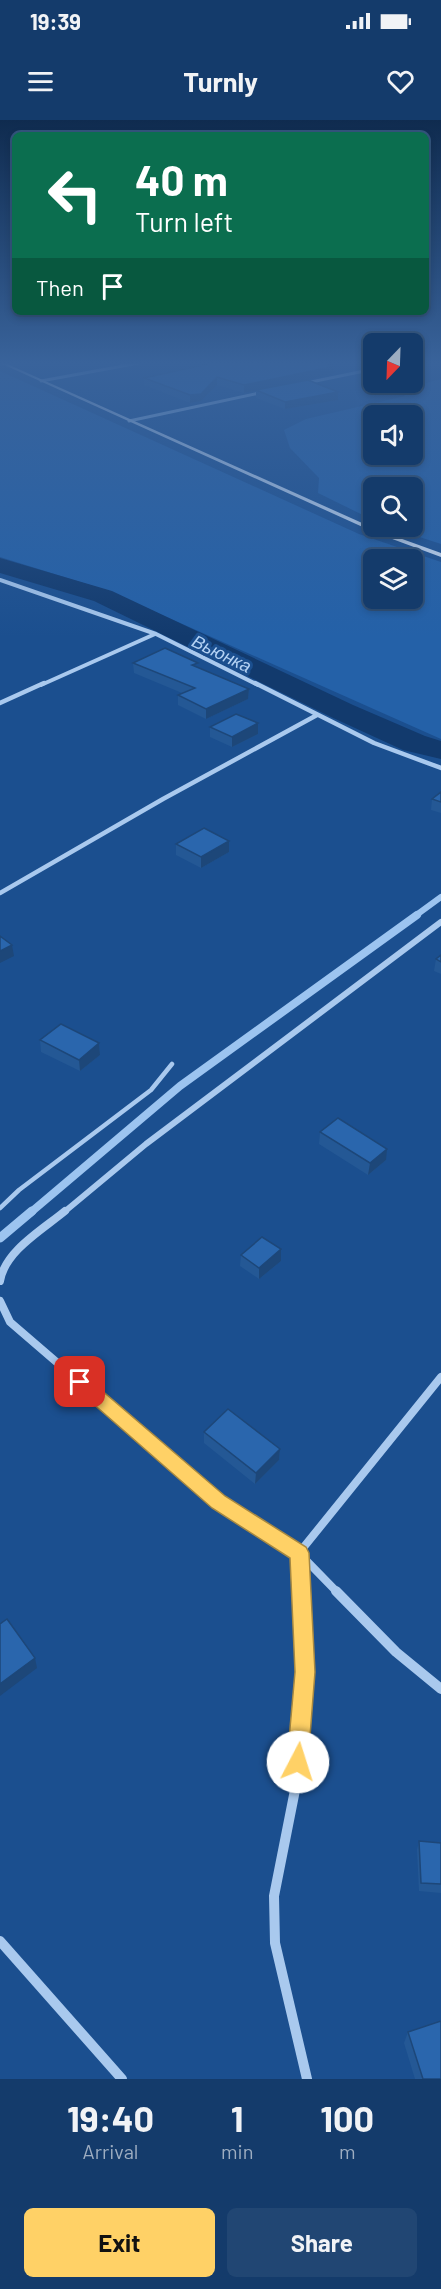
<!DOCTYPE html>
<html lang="en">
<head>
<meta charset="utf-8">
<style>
  body { margin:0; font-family:Barlow,sans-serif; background:#214673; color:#f1f3f6; height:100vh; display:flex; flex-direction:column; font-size:22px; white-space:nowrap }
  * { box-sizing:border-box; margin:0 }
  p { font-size:20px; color:#9dadc1 }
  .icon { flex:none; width:33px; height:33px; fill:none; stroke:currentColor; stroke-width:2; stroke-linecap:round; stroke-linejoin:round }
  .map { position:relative; height:1959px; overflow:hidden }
  .drawer { display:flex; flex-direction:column; background:#143b6b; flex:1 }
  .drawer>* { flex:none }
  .hud { position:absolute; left:12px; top:12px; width:417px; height:183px; border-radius:9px; box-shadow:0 3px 9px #0003,0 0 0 2px #33557e; background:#0b6e4f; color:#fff; overflow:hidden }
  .needle { width:39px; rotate:203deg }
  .tools { position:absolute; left:363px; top:213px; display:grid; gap:12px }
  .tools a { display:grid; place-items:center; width:60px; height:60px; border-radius:9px; background:#143b6b; box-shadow:0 3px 9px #0003,0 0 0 2px #33557e; font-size:30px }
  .pin { position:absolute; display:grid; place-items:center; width:51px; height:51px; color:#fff; margin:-26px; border-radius:12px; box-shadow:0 3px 9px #0006 }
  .me { position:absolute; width:66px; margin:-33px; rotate:5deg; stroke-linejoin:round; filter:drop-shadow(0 0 4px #0008) }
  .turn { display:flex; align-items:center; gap:21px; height:126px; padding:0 24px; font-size:27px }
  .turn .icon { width:78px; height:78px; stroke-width:2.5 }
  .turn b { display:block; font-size:42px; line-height:51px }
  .then { display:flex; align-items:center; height:57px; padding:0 24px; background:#0003; gap:12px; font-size:22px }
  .eta { display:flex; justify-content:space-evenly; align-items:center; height:102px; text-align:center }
  .eta b { font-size:36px; font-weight:700; line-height:42px }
  .action { display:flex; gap:12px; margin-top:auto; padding:12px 24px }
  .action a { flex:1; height:69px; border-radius:9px; background:#ffd166; color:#111; font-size:24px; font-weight:700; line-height:69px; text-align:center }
  .action a+a { background:#214673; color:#f1f3f6 }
  .status { display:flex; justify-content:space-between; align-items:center; height:42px; padding:0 30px; background:#143b6b; direction:ltr }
  .status svg { height:16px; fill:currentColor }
  header { display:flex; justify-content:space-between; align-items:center; height:78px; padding:0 24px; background:#143b6b; font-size:27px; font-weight:700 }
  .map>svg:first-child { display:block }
  .green { fill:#2461a8; fill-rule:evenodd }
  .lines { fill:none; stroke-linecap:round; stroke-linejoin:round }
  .stream-far2 { stroke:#9cc4f0; stroke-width:6 }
  .stream-far1 { stroke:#9cc4f0; stroke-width:8 }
  .stream { stroke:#9cc4f0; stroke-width:9 }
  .river { fill:#123a6d; fill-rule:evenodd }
  .service { stroke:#a9c9ee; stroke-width:4.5 }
  .minor-far5 { stroke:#a9c9ee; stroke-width:3 }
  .minor-far4 { stroke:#a9c9ee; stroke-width:4 }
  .minor-far3 { stroke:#a9c9ee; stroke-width:4.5 }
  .minor-far2 { stroke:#a9c9ee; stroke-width:6 }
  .minor-far1 { stroke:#a9c9ee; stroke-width:8 }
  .minor { stroke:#a9c9ee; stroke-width:10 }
  .secondary { fill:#d6e6fa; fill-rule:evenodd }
  .wall { fill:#245895 }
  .shaded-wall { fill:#1d4779 }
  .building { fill:#2a66ad; stroke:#1d4779; stroke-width:1.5 }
  .route { fill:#ffd166; stroke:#a68842; stroke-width:1.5 }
  .labels { text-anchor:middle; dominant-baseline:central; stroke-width:6; stroke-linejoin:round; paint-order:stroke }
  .far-water-label { font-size:18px; font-style:italic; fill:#b5d3f5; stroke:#1b4f8f }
</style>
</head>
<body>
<div class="status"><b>19:39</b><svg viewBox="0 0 49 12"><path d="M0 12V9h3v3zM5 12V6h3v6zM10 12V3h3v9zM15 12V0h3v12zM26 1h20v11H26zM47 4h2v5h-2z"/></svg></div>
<header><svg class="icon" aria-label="menu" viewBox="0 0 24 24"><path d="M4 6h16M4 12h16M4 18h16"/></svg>Turnly<svg class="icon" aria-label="heart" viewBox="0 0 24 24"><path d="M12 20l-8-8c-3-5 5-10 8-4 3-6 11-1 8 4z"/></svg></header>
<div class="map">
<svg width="441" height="1959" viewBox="0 0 441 1959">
  <rect width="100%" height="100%" fill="#1b4f8f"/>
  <path class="green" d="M0,251L359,414L441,442V619L106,470L0,437ZM374,440H412V478H374Z
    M441,259V424L389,407L412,406V368H374L373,400L318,373L319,358L290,328L284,310L306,299L405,276L399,270ZM374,296H412V334H374Z"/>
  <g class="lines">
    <path class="stream-far2" d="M415,796L441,777"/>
    <path class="stream-far1" d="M30,1093L180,966L417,795"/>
    <path class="stream" d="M0,1118L32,1091"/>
    <path class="river" d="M0,438L112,471L353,585L425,616L441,621V639L403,630L331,597L94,481L0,453Z"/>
    <path class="service" d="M0,1088L19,1070L151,970L172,944"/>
    <path class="minor-far5" d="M41,261L139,243
      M306,263L374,249
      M129,301L264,272"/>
    <path class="minor-far4" d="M0,460L156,514L258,565
      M41,565L155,514"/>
    <path class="minor-far3" d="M255,563L374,623L441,648
      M0,583L44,563
      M0,773L163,679L317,595"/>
    <path class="minor-far2" d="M63,1093L146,1024L441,802"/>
    <path class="minor-far1" d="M0,1161C5,1131 42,1110 65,1091
      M0,1181L10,1202L219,1382L299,1433L338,1473
      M301,1473L299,1433L441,1257"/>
    <path class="minor" d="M301,1471L305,1552L296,1665L274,1776L275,1823L307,1959
      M336,1471L396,1532L441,1569
      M0,1821L122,1959"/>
    <path class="secondary" d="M0,243H5L380,411L441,433V437L376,413Z"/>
  </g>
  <path class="wall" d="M207,243H325L335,246L334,254L244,273L217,265L201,281L190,283L144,265V258L209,244Z
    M256,270L338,280L285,289L256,278Z
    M133,543L199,548L249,569L248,579L206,599L178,585V575L182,573L134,553Z
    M258,603V614L232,627L210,617V607Z
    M441,672V693L431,690L432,679Z
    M176,724L229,732L201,748L176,735Z
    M441,835V854L434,851L436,839Z
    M40,920L99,923L100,935L80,951L41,932Z
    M320,1012L386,1040L368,1055L319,1024Z
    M281,1129V1141L259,1159L240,1146L241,1135Z
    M204,1312L280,1329L279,1340L255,1364L204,1323Z
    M419,1721L441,1723V1773L419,1771L417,1730Z
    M408,1912L441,1959H415L404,1923Z"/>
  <path class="shaded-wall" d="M335,246L334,254L244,273V265Z
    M217,257V265L201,281L190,283V275Z
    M338,272V280L285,289V282Z
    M249,569L248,579L206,599V589Z
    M258,603V614L232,627V617Z
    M229,721V732L201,748V737Z
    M12,825L14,836L0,843V831Z
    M99,923L100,935L80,951L79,940Z
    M387,1029L386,1040L368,1055L370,1043Z
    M281,1129V1141L259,1159V1148Z
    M280,1329L279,1340L255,1364L256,1353Z
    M35,1538L37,1548L0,1576V1564Z"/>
  <path class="building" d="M212,243H325L335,246L244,265L217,257L201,274L190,275L144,258Z
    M308,260L338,272L285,282L256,270Z
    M165,528L198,543L192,545L249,569L206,589L178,575L195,568L133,543Z
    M236,594L258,603L232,617L210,607Z
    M441,672V682L432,679Z
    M204,708L229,721L201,737L176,724Z
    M0,816L12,825L0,831Z
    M441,835V842L436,839Z
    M61,904L99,923L79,940L40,920Z
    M338,998L387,1029L370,1043L320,1012Z
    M262,1117L281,1129L259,1148L241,1135Z
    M228,1289L280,1329L256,1353L204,1312Z
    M7,1499L35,1538L0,1564V1504Z
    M419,1721L441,1723V1764L421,1763Z
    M441,1901V1959H423L408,1912Z"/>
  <linearGradient id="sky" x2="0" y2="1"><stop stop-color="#0f2b4f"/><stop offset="0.47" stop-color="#39639b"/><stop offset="1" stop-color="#39639b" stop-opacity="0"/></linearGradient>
  <rect width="441" height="517" fill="url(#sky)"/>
  <path class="route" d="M80,1255L86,1257L225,1376L306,1427L309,1433L315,1552L308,1642L305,1650L298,1653L290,1650L287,1642L295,1552L290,1438L212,1388L74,1267L71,1262L74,1257Z"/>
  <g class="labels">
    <g class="far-water-label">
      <text transform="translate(222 533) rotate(26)">Вьюнка</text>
    </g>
  </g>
</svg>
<div class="tools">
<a><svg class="needle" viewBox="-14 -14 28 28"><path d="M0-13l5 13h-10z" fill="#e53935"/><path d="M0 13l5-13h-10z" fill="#9dadc1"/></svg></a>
<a><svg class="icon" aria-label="sound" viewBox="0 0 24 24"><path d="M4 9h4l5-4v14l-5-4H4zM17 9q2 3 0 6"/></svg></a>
<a><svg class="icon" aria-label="search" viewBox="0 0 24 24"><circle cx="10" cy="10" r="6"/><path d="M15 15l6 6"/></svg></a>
<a><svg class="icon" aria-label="layers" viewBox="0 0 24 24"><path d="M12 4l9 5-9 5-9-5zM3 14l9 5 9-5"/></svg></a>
</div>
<div class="pin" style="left:80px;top:1262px;background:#d93025"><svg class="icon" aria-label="arrive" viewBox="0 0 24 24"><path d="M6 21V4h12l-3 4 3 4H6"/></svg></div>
<svg class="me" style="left:298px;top:1642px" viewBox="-20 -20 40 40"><circle r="19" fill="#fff"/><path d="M0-13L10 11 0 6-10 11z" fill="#ffd166"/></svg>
<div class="hud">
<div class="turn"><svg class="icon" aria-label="left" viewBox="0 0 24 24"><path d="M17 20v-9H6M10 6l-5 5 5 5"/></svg><div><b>40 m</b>Turn left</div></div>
<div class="then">Then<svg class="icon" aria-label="arrive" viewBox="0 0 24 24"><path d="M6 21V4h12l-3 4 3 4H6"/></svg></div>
</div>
</div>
<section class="drawer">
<div class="eta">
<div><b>19:40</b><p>Arrival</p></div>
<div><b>1</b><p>min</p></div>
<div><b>100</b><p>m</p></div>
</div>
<div class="action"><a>Exit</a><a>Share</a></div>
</section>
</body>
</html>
